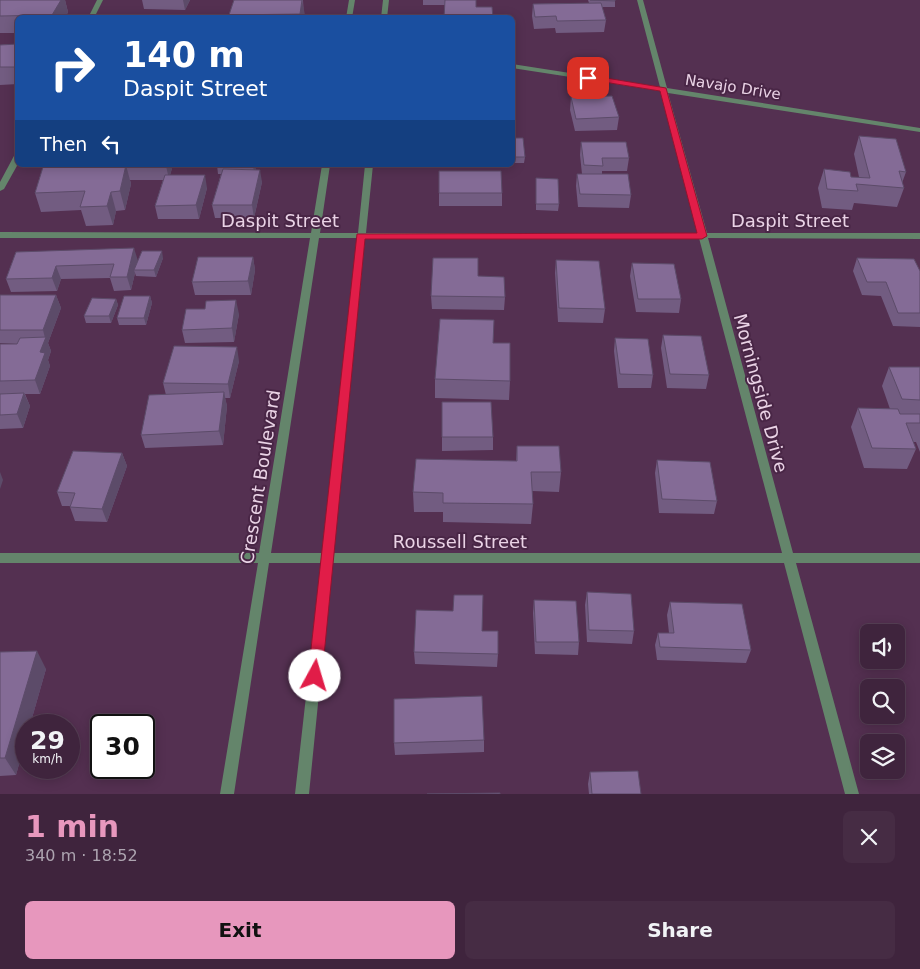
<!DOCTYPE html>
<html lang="en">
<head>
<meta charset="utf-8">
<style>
  body { margin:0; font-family:"DejaVu Sans",sans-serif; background:#462c44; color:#f1f3f6; height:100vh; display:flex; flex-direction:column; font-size:19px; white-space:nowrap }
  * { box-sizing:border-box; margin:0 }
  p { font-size:16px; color:#ada4b0 }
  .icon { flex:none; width:28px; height:28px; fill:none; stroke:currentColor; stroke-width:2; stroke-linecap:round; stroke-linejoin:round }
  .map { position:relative; height:794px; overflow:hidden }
  .panel { display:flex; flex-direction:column; background:#3f243d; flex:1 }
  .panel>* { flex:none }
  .hud { position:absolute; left:15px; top:15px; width:500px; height:152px; border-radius:8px; box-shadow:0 2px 12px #0003,0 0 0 1px #584157; background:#1a4fa0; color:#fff; overflow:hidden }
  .tools { position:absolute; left:860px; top:624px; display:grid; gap:10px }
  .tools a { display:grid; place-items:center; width:45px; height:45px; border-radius:8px; background:#3f243d; box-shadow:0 2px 12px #0003,0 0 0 1px #584157; font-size:25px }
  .speed { position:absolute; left:15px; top:714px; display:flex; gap:10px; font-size:25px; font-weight:700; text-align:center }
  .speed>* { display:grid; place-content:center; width:65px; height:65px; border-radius:50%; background:#3f243d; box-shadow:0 2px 12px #0003,0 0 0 1px #584157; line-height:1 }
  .speed small { font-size:12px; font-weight:400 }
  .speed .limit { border:2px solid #111; border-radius:8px; background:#fff; color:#111 }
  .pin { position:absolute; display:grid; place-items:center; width:42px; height:42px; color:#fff; margin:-21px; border-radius:10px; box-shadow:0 2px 8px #0006 }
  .me { position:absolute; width:55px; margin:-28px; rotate:6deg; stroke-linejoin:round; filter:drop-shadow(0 0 4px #0008) }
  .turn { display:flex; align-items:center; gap:18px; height:105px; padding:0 25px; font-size:22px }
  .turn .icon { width:65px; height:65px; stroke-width:2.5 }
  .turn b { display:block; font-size:35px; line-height:42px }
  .then { display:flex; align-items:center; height:48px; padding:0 25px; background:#0003; gap:10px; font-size:19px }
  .round { display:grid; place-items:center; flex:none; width:52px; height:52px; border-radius:8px; background:#462c44 }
  .overview { display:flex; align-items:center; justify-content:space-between; height:85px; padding:0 25px }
  h1 { font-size:30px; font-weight:700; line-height:38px; color:#e797bd }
  .button { display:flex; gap:10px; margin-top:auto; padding:10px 25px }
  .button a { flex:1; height:58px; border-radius:8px; background:#e797bd; color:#111; font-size:20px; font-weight:700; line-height:58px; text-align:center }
  .button a+a { background:#462c44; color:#f1f3f6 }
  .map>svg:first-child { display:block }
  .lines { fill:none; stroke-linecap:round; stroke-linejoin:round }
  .minor { fill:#64856b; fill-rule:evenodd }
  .wall { fill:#725c81 }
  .shaded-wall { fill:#5c4b69 }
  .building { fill:#846b96; stroke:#5c4b69 }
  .route { fill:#e11d48; stroke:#92132f }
  .labels { text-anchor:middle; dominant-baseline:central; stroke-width:4; stroke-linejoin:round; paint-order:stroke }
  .far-street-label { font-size:15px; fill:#ead3e6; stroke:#492646 }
  .street-label { font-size:18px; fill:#ead3e6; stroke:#492646 }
</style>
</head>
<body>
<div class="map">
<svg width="920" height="794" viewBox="0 0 920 794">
  <rect width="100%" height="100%" fill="#543051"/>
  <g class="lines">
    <path class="minor" d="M97,0H103L94,18H88Z
      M349,0H355L352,18H346Z
      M383,0H389L387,18H381Z
      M637,0H643L667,88L920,128V132L668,93L707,233H920V239L708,238L793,553H920V563H796L859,794H845L784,563H332L309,794H295L321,563H269L234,794H220L258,563H0V553H259L310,238H0V232L311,233L322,165H330L320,233H358L365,165H373L366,233H698L661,91L512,68V64L660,87ZM319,238H357L322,553H271ZM365,238H699L782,553H333Z
      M15,154H18V164L4,189L0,191V182Z"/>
  </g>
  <path class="wall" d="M0,0H65L68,12L65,18H18V33H0Z
    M142,0H190L185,10L144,9Z
    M234,0H303L304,18H230L229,15Z
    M423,0H472L445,5H423Z
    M588,0H615V7H602L606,20L604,32L556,33L555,28L534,29L532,16L533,4L589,3Z
    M18,44V84L0,85V45Z
    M571,97L619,117L617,130L575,131L570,110Z
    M859,136L906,172L902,183L904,188L897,207L854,203L852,210L822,208L818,188L824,169L851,177H859L854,154Z
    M512,138L525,157L524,163H512Z
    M581,142L629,158L627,171H602V174L631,195L629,208L578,207L576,186L577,174H582L580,155Z
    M173,165L170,175L207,188L199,219H158L155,206L163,180H130L131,184L125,210L116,211L113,225L86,226L81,210L41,212L35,193L43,167Z
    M217,165H257L255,169L262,182L254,218H215L212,205L221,174H218Z
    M439,171L502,193V206H439Z
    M536,178L559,204L558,211L536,210Z
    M16,252L138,261L163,258L156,277L136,276L135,273L131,290L114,291L110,278L61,279L57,291L11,292L6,279Z
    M253,257L255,270L251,295H195L192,282Z
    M857,258L920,271V327L893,326L881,296L862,295L853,271Z
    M556,260L605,309L603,323L558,322L555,273Z
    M632,263L681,299L679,313L636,312L630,276Z
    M478,276L505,297L504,310L432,309L431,296Z
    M0,295H56L61,308L48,343L51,351L48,360L50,366L40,394H25L30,406L23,428L0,429V344L17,343H0Z
    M150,296L152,303L146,325H119L117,318Z
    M116,299L118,305L111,323H86L84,316Z
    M205,309L239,314L234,342L185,343L182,330Z
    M663,335L709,375L706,389L667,388L661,348Z
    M615,338L653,375L651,388H618L614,351Z
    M493,343L510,381L509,400L435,398V379Z
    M239,361L230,398H225L227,406L223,445L145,448L141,435L166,395L163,383Z
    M889,367H920V452L916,442H913L916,449L907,469L864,468L851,427L858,408L890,409L882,386Z
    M442,402L493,437V450L442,451Z
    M517,446L561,472L559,492L532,491L533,504L531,524L443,522V512H414L413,492L516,461Z
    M122,453L127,466L107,522L75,521L70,507V506H62L57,492Z
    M657,460L717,501L714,514L659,513L655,473Z
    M587,592L634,631L632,644L587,642L585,605Z
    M534,600L579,642L578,655L535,654L533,613Z
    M670,602L751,650L746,663L657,660L655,645L658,633H669L667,615Z
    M482,631L498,654L497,667L415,664L414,652Z
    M0,652L46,669L30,725H26V739L16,775L0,776Z
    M484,740V752L395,755L394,743Z
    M590,772L641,794H589L588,784Z"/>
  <path class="shaded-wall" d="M61,0H65L68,12L65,18H52V15Z
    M183,0H190L185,10Z
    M302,0L305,15L304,18H300V14Z
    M18,62V74L15,67Z
    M126,165L131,184L125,210L120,191Z
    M166,165H173L169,179L166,166Z
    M253,165H257L254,174Z
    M260,170L262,182L254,218L252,205Z
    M205,175L207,188L199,219L196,205Z
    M111,192L116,211L113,225L107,206Z
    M134,248L138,261L134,270L135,273L131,290L127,277Z
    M162,251L163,258L156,277L154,270Z
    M253,257L255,270L251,295L248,281Z
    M56,266L61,279L57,291L52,278Z
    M56,295L61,308L48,343L51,351L48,360L50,366L40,394L35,380L40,352L45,338L43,330Z
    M150,296L152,303L146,325L144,318Z
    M116,299L118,305L111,323L109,316Z
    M236,300L239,314L234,342L232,328Z
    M237,347L239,361L230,398L228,384Z
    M224,392L227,406L223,445L219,431Z
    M24,393L30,406L23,428L17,414Z
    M122,453L127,466L107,522L102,509Z
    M0,472L3,480L0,489Z
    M37,651L46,669L30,725H26V739L16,775L5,758Z"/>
  <path class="building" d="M0,0H61L52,15L0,16Z
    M234,0H302L300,14L229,15Z
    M445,0H476V7H492L493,18H444Z
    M590,0H615V1Z
    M601,3L606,20L557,21L556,16L535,17L533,4Z
    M18,44V62L15,67H0V45Z
    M612,96L619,117L576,119L571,97Z
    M859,136L896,139L906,172L899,171L904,188L856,184L858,191L827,189L824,169L850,172L851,177L870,178Z
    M512,138H523L525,157H512Z
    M581,142H626L629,158H602L603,166L584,165Z
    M103,165H166V166L127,167L126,165L103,166Z
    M126,165L120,191L111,192L107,206L80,207L85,191L35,193L43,167Z
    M223,169L260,170L252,205H212Z
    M439,171H501L502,193H439Z
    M577,174H628L631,195L580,194Z
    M165,175H205L196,205L155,206Z
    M536,178L558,179L559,204H536Z
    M134,248L127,277H110L114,264L56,266L52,278L6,279L16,252Z
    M142,251H162L154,270H134Z
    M198,257H253L248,281L192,282Z
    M433,258H478V276L504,277L505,297L431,296Z
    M857,258L914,259L920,271V313H898L886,282H867Z
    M556,260L599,261L605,309L559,308Z
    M632,263L674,264L681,299H638Z
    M0,295H56L43,330H0Z
    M124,296H150L144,318H117Z
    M92,298L116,299L109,316H84Z
    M236,300L232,328L182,330L186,309H205L206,301Z
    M440,319L494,320L493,343H510V381L435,379Z
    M663,335L701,336L709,375L670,374Z
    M46,337L40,352L45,353L35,380L0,381V344H17L20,338Z
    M615,338L648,339L653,375L620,374Z
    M174,346L237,347L228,384L163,383Z
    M889,367H920V400L902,399Z
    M224,392L219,431L141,435L149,395Z
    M24,393L17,414L0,415V394Z
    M442,402H491L493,437H442Z
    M858,408L898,409L900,414H920V423H906L916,449L872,448Z
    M517,446H559L561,472H531L533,504L443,503V493L413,492L416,459L517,461Z
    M73,451L122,453L102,509L70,507L75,493L57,492Z
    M657,460L710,462L717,501L662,499Z
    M587,592L631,594L634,631L589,630Z
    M454,595H483L482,631H498V654L414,652L416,610L453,611Z
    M534,600L576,601L579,642H536Z
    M670,602L742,604L751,650L660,647L658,633H674Z
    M37,651L5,758H0V652Z
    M482,696L484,740L394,743V699Z
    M638,771L641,794H592L590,772Z
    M500,793V794H427Z"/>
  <path class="route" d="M588,75L666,88L707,236L702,239H365L322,676L320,681L315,683L310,681L308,676L357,234L697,233L660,91L585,79V76Z"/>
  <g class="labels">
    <g class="far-street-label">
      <text transform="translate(733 87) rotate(9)">Navajo Drive</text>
    </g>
    <g class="street-label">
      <text x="280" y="220">Daspit Street</text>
      <text x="790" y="220">Daspit Street</text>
      <text transform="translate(761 393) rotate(75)">Morningside Drive</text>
      <text transform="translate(260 477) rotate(-81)">Crescent Boulevard</text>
      <text x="460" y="541">Roussell Street</text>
    </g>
  </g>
</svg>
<div class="tools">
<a><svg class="icon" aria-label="sound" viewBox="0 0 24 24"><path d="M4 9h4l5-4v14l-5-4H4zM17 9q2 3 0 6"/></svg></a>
<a><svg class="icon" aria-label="search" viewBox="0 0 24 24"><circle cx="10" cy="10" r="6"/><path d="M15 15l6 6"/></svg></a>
<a><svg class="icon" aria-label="layers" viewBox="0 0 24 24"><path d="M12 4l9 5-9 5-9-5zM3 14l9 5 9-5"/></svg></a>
</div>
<div class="speed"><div>29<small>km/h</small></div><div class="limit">30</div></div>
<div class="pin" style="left:588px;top:78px;background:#d93025"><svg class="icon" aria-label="arrive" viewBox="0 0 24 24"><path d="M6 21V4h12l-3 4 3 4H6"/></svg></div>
<svg class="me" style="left:315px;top:676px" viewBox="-20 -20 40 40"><circle r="19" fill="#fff"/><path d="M0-13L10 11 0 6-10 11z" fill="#e11d48"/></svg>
<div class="hud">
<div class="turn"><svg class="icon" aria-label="right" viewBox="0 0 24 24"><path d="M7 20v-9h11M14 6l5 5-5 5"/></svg><div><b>140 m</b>Daspit Street</div></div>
<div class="then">Then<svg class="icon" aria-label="left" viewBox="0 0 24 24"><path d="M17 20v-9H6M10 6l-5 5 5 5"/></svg></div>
</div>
</div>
<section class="panel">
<div class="overview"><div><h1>1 min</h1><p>340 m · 18:52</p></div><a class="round"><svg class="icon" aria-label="close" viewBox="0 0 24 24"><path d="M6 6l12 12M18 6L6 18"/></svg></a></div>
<div class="button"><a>Exit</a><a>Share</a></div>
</section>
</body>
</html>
